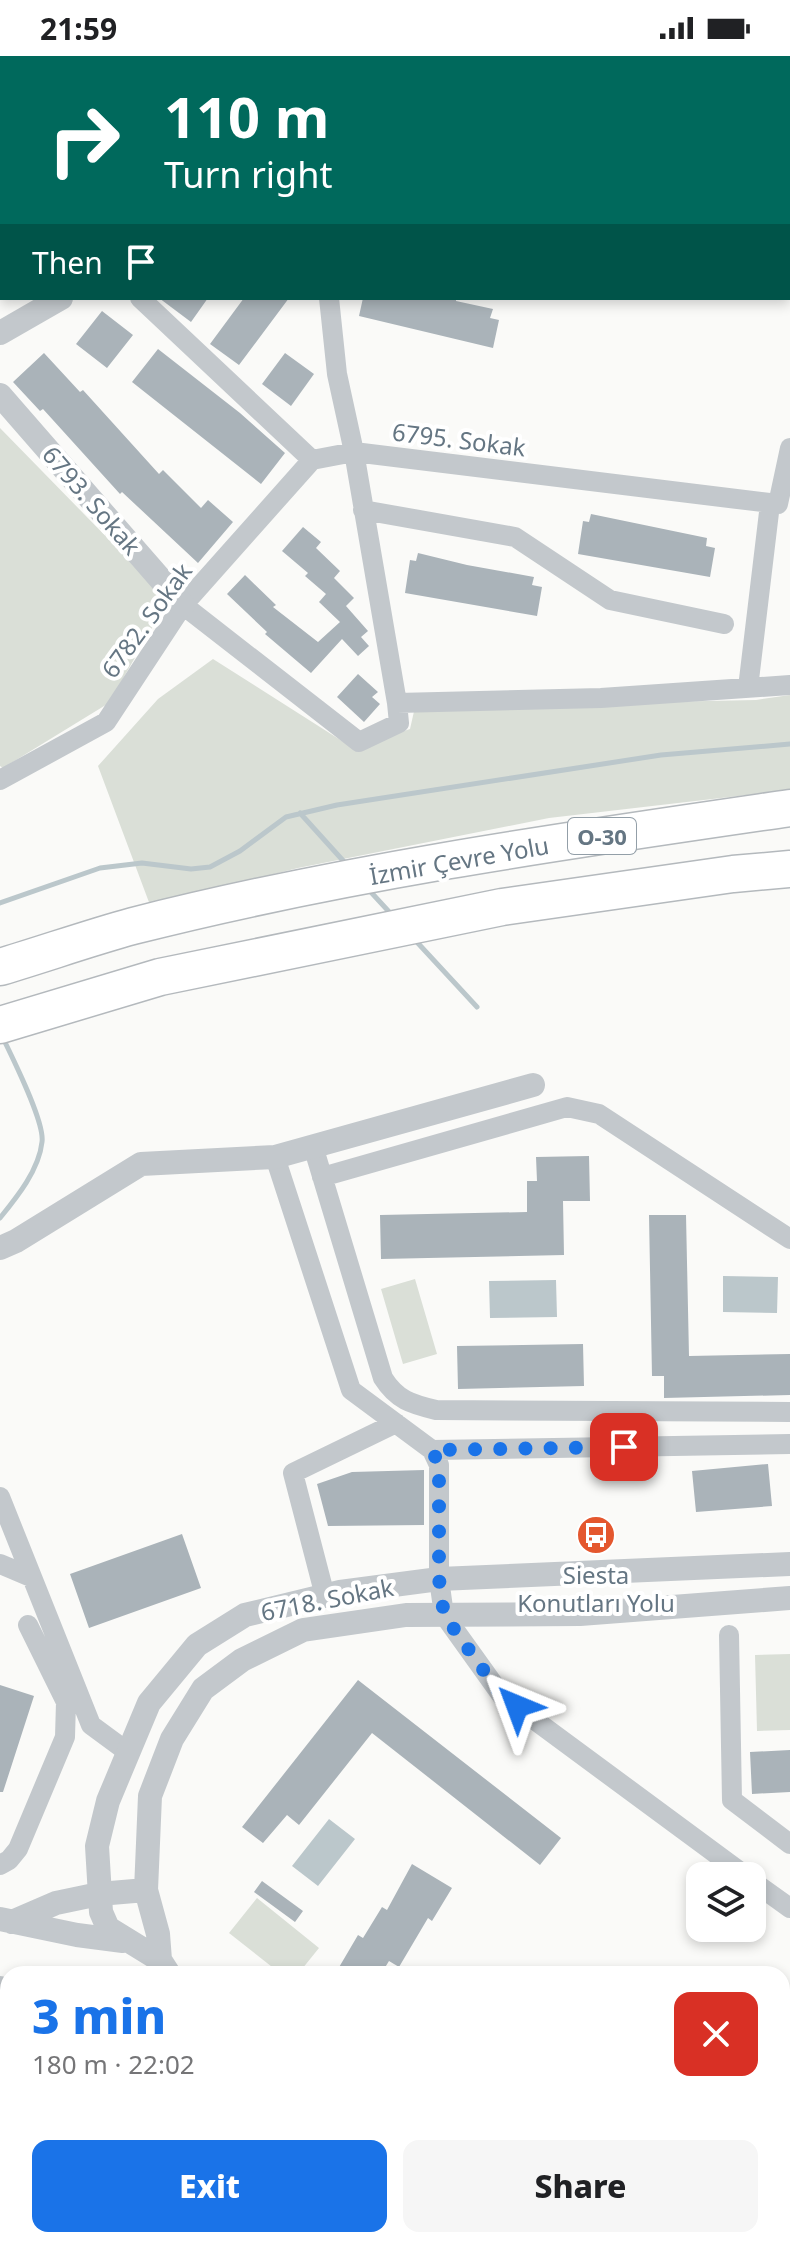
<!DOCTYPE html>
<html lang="en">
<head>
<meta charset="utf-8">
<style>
  body { margin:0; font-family:"Noto Sans",sans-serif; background:#f6f6f6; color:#202124; height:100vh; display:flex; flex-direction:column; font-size:30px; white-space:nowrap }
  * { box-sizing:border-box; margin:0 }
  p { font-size:26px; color:#757577 }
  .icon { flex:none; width:44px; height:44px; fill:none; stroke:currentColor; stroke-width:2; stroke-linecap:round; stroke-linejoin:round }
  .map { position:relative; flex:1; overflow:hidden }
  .details { position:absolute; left:0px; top:1910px; width:790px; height:282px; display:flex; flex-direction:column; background:#fff; border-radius:24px 24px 0 0; box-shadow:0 4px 12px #0003 }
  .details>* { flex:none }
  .hud { position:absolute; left:0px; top:0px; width:790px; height:244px; box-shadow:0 4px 12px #0003; background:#00695c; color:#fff; overflow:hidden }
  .controls { position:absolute; left:686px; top:1806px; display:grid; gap:16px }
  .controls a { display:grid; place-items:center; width:80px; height:80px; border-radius:16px; background:#fff; box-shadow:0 4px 12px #0003; font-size:40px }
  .pin { position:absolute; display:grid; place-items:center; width:68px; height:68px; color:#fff; margin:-34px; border-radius:16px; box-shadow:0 4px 12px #0006 }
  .me { position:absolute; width:88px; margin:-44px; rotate:316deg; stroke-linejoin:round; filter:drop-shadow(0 0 6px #0008) }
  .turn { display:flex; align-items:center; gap:28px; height:168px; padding:0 32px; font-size:36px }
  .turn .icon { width:104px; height:104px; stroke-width:2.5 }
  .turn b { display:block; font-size:56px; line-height:68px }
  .then { display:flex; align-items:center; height:76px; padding:0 32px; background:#0003; gap:16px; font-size:30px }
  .round { display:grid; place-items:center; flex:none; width:84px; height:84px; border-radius:16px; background:#f6f6f6 }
  .overview { display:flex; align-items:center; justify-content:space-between; height:136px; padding:0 32px }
  h1 { font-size:48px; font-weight:800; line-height:60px; color:#1a73e8 }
  .cta { display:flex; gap:16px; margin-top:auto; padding:16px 32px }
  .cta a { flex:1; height:92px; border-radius:16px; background:#1a73e8; color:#fff; font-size:32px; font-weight:800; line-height:92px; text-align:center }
  .cta a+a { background:#f6f6f6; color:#202124 }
  .status { display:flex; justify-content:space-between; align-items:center; height:56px; padding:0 40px; background:#fff; direction:ltr }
  .status svg { height:22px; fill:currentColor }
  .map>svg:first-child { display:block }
  .green { fill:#dadfd7 }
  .water { fill:#bbc7cb }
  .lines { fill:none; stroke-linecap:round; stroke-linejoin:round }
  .stream { stroke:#bbc7cb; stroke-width:5 }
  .building { fill:#aab3b9 }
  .motorway-casing { stroke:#b4b9bd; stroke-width:39 }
  .minor { stroke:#c3c8cc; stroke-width:20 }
  .tertiary { stroke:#c3c8cc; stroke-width:24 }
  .motorway { stroke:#fff; stroke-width:36 }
  .route { stroke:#1a73e8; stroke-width:14; stroke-dasharray:0 25.2 }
  .labels { text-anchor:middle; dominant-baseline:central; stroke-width:8; stroke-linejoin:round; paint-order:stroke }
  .shield { fill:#fff; stroke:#939fa8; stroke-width:2 }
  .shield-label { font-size:22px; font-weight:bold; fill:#657683 }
  .street-label { font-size:24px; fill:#657683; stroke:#fff }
  .poi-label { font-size:24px; fill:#657683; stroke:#fff }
</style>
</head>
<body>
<div class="status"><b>21:59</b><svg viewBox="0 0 49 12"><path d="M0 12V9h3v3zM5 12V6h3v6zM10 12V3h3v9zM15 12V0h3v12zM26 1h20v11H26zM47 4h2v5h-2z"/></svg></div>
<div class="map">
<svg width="790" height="2191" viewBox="0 0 790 2191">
  <rect width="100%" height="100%" fill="#fafaf8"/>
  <path class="green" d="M0,372L168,544L109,647L3,712L0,710Z
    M213,603L353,692L410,673L415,651L756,644L790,639V734L549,762L298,812L150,849L98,710L158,643Z
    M415,1223L437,1298L403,1308L381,1233Z
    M790,1598V1674L757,1675L755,1599Z
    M257,1842L319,1892L298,1918H281L229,1877Z"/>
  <path class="water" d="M723,1220L778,1221L777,1257L723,1256Z
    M556,1224L557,1261L490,1262L489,1225Z
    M329,1763L355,1783L318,1830L292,1810Z"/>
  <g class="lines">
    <path class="stream" d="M300,757L347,809
      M369,834L392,859
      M0,847L100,812L142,807L191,813L210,811L240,795L286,761L337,749L661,699L790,688
      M415,884L477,951
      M0,1162C17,1141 39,1114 42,1086C45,1066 12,1001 2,980"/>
  </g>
  <path class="building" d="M159,242H208L191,266Z
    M244,242H289L239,309L210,288Z
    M363,242H456V245L493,253L490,262L499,264L493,292L359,260Z
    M102,255L133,279L107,312L76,288Z
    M158,293L240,357L285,397L261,428L132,326Z
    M44,297L80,336L83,334L159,418L163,414L201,452L208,444L233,466L198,507L122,436L120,438L43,353L40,355L13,326Z
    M285,297L314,318L291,350L262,328Z
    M591,458L707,482L706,490L715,492L710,521L578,498L583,465L589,466Z
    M303,471L321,486L316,492L340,515L334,522L354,542L346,550L368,575L361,581L369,590L358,600L342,583L311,617L265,578L267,576L227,538L245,519L276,549L273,551L318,586L340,566L319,546L326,538L305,520L308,517L282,495Z
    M418,497L467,509L534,521L532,529L542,531L537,560L405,537L410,504L416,505Z
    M358,618L378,636L372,641L380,648L364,666L337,641Z
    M589,1100L590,1145H563L564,1199L381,1203L380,1159L527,1156V1125H537L536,1101Z
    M649,1159H686L689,1300L790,1298V1339L664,1342V1320H652Z
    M583,1288L584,1330L458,1333L457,1290Z
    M768,1408L772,1450L696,1456L692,1415Z
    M424,1414V1469L328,1470L317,1428L352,1416Z
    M182,1478L201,1532L89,1572L70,1518Z
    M358,1624L561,1782L540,1809L372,1677L299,1769L287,1759L263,1787L242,1771Z
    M0,1629L34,1640L3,1736H0Z
    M790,1694V1736L752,1738L750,1696Z
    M412,1808L452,1832L432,1865L428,1862L399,1911L389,1905L381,1918H346L338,1913L358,1879L363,1882L382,1851L387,1854Z
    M262,1825L303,1855L295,1866L254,1836Z"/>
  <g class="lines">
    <g class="motorway-casing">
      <path id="motorway" d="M0,911C44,898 89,882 133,870C349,815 570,784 790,752
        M0,969L160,921L502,851L733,818L790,813"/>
    </g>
    <path class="minor" d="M78,0L81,2
      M139,0L142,2
      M420,0L423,2
      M486,0L492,2
      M788,126L790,127
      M0,129L2,131
      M140,242L312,404L354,396L778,448L790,392
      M329,242L337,318L354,396L397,647L601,642L790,629
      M363,454L515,481L610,544L724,568
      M183,549L359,686L399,667L397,647
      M748,632L770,448
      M0,724L106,666L183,549L312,404
      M313,1090L383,1322C397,1344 411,1348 436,1354L790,1356
      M275,1101L351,1334L432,1394L790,1388
      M322,1121L567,1051L599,1058L790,1183
      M432,1394L439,1409V1523L444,1559L502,1640L746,1820
      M0,1441L91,1669L129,1697
      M0,1508L31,1521
      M325,1540L293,1417L396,1367
      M729,1579L732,1744L790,1788
      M0,1809L9,1804L18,1793L65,1681L66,1646L28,1569
      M752,1825L790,1852
      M0,1930L8,1937
      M0,2022L8,2029
      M782,2136L790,2137
      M0,2141L8,2113
      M0,2183L9,2191
      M276,2184L284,2191
      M621,2184L624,2191
      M180,2191L186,2184"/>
    <path class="tertiary" d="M469,2L472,0
      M0,277L61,242
      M0,339L183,549
      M0,1192L16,1185L141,1108L275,1101L533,1029
      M0,1863L77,1879L123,1885
      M12,1866L56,1847L99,1838L146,1834
      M160,1904L158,1878L146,1834L150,1740L172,1683L203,1633L242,1604L303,1574L406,1559L580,1558L790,1542
      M169,1918L160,1904L108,1872L101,1856L97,1790L108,1745L149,1647L197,1589L245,1559L340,1536L439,1523L790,1508
      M353,2184L358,2191"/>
    <use href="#motorway" class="motorway"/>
  </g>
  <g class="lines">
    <path class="route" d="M517,1650L502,1640L444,1559L439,1523V1409L432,1394L624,1391"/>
  </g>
  <defs>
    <g id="bus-disc" transform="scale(2)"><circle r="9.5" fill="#e4572e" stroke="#fff"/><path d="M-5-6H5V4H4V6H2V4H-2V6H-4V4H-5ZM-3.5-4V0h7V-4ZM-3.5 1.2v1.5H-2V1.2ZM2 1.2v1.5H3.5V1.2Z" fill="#fff"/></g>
  </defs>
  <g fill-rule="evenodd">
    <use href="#bus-disc" x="596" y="1479"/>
  </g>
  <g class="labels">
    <rect class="shield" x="568" y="762" width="68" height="36" rx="6"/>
    <g class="shield-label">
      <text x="602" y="780">O-30</text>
    </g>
    <g class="street-label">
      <text transform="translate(459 383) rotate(7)">6795. Sokak</text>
      <text transform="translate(92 444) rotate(49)">6793. Sokak</text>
      <text transform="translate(146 564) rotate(-54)">6782. Sokak</text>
      <text transform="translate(459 804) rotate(-10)">İzmir Çevre Yolu</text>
      <text transform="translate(327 1543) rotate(-11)">6718. Sokak</text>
    </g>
    <g class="poi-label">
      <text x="596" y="1518">Siesta<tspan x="596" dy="28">Konutları Yolu</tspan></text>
    </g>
  </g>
</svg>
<div class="controls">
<a><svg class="icon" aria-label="layers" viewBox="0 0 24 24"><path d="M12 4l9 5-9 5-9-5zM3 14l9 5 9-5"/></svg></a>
</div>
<div class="pin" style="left:624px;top:1391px;background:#d93025"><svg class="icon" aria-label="arrive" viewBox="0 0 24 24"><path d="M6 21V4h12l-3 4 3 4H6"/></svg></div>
<svg class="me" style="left:517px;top:1650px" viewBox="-20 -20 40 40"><path d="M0-17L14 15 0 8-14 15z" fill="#1a73e8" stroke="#fff" stroke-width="4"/></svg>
<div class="hud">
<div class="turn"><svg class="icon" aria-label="right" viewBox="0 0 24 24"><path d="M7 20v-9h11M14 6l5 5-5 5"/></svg><div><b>110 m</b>Turn right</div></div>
<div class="then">Then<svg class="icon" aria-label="arrive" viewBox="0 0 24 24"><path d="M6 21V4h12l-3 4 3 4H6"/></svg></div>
</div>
<section class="details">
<div class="overview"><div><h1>3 min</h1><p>180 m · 22:02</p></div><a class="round" style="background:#d93025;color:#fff"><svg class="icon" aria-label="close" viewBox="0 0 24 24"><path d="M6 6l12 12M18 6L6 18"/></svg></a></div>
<div class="cta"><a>Exit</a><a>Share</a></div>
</section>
</div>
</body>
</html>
